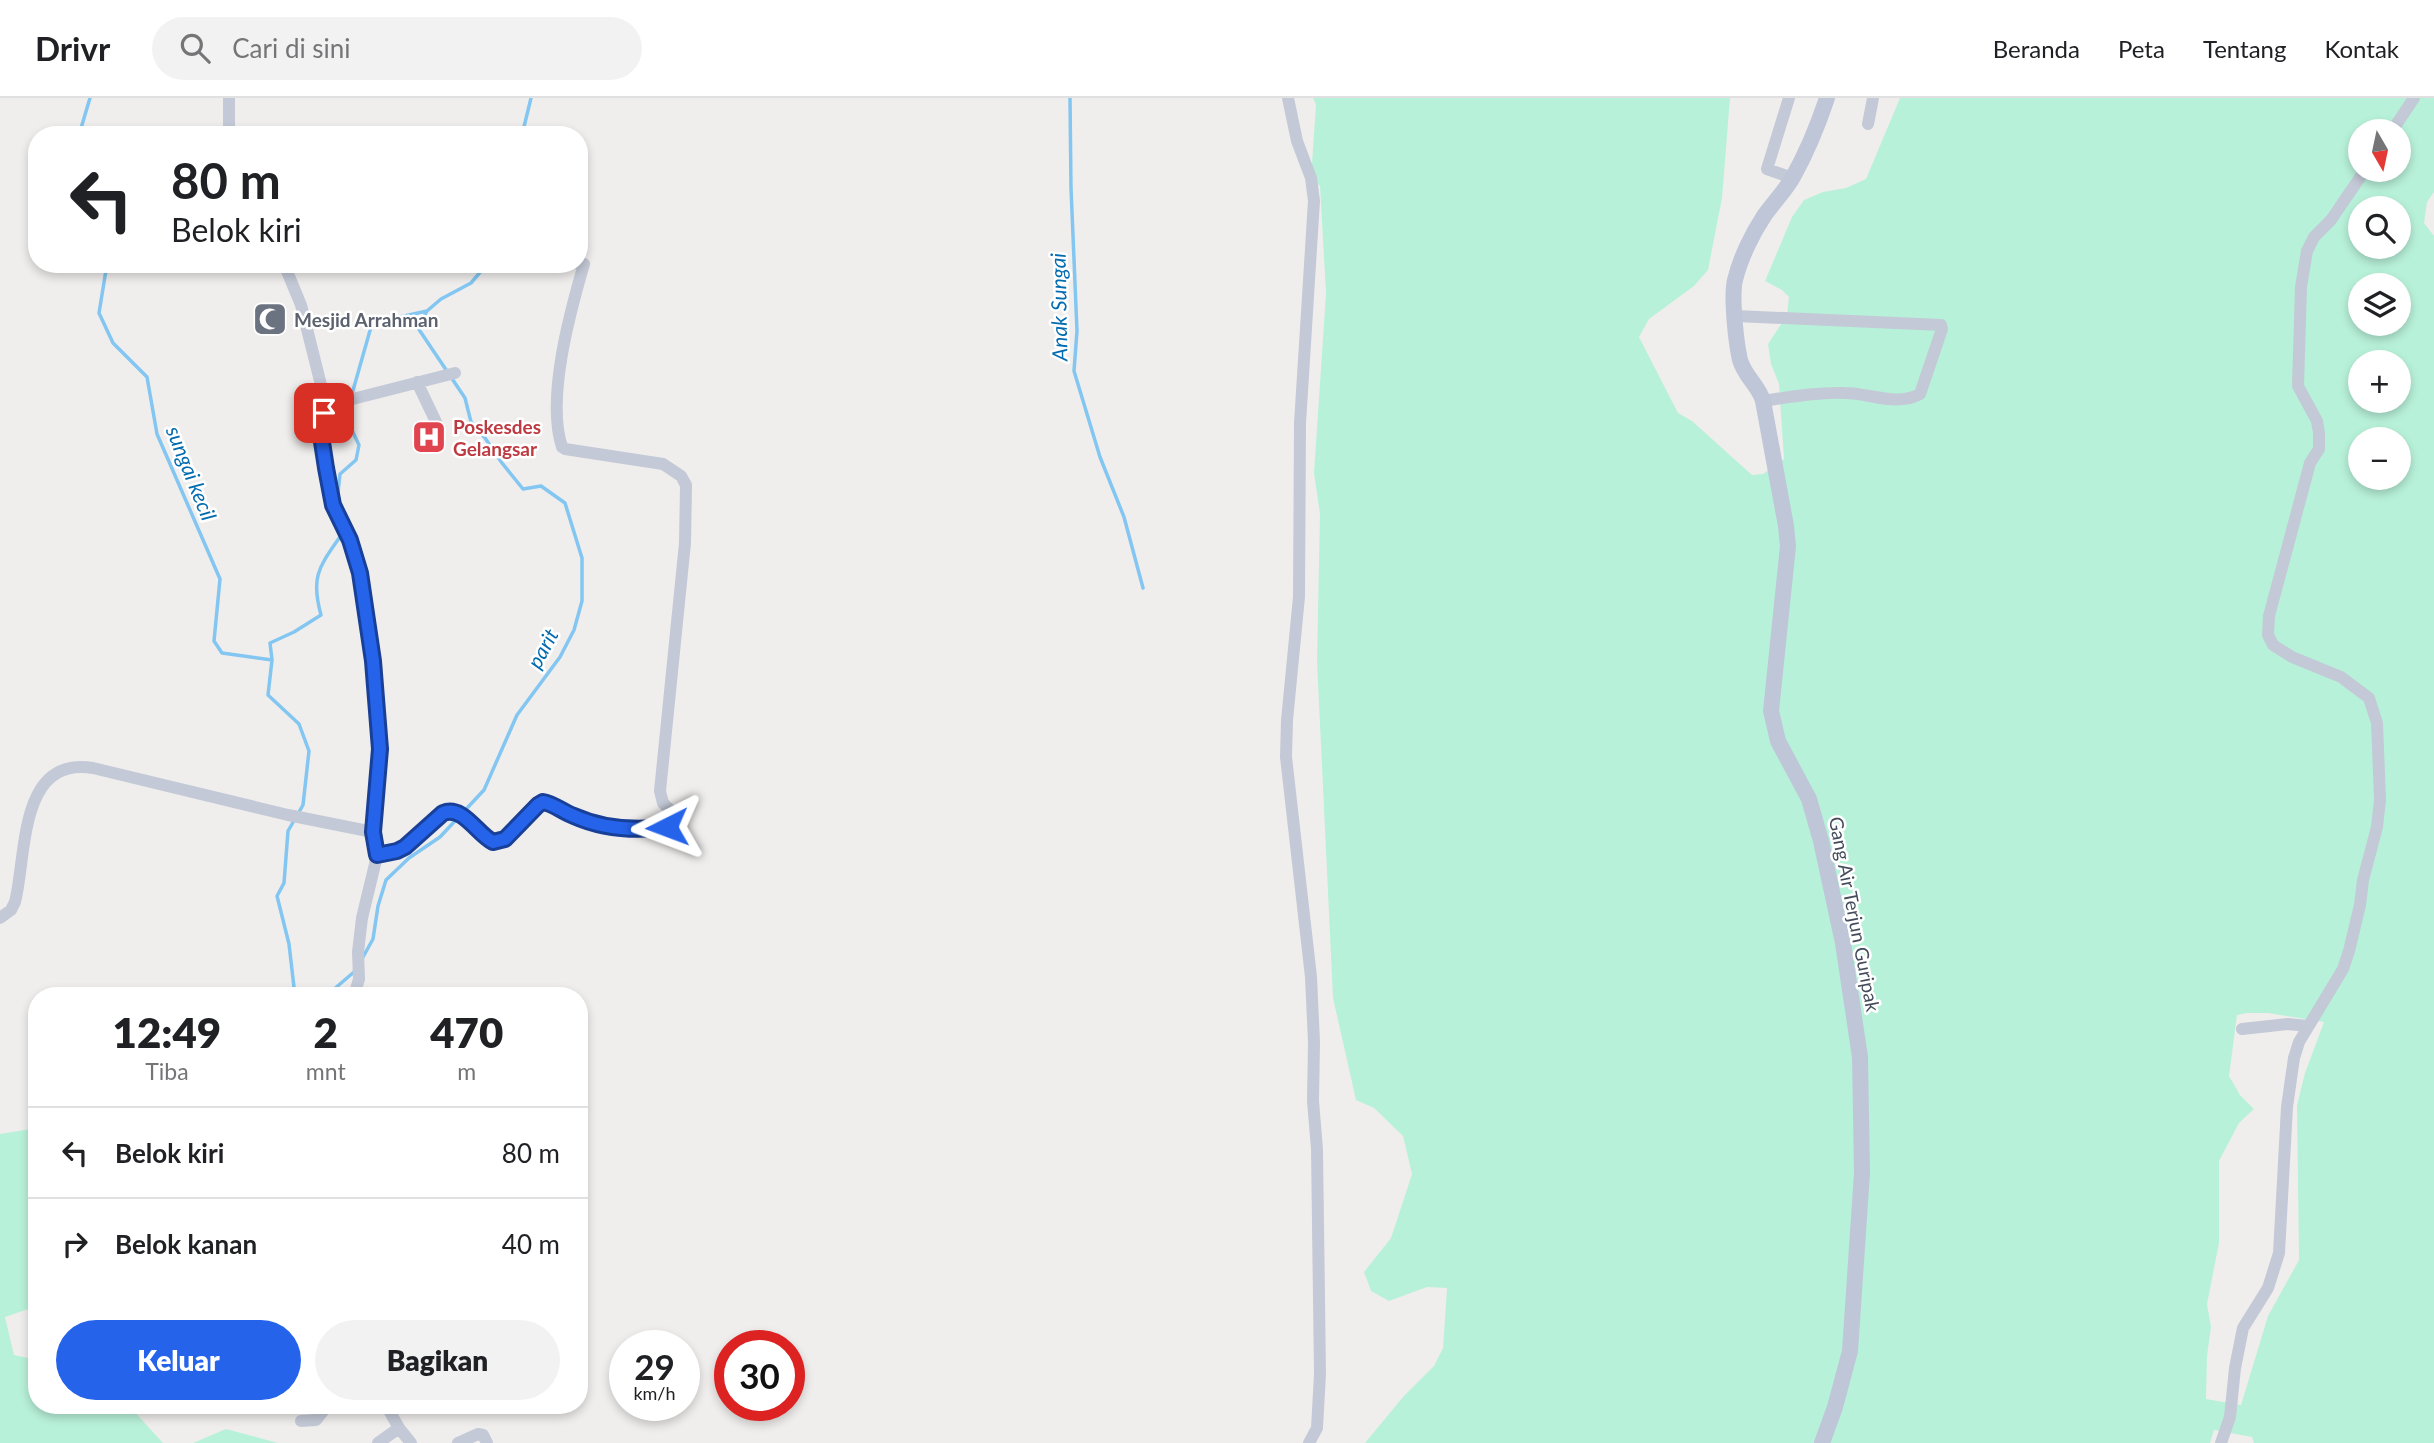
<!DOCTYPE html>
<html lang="id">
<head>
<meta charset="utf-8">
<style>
  body { margin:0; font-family:Lato,sans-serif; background:#f2f2f2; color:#202124; height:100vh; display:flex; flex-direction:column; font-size:26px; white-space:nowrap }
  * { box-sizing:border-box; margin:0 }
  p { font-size:23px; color:#757577 }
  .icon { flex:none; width:38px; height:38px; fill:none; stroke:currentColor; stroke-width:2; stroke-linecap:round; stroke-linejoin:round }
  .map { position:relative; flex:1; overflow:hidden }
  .panel { position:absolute; left:28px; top:889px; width:560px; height:427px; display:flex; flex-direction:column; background:#fff; border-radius:28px; box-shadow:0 4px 10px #0003 }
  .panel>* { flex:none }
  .top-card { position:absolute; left:28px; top:28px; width:560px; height:147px; border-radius:28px; box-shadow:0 4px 10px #0003; background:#fff; color:#202124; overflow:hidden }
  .needle { width:46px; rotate:171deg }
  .fabs { position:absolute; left:2348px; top:21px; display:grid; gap:14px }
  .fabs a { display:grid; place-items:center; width:63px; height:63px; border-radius:50%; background:#fff; box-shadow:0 4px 10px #0003; font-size:35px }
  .speed { position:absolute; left:609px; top:1232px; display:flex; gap:14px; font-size:35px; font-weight:700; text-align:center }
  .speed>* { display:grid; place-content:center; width:91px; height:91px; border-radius:50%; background:#fff; box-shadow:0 4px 10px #0003; line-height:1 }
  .speed small { font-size:18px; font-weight:400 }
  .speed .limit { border:10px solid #d22; background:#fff; color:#111 }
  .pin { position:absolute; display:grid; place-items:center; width:60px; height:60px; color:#fff; margin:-30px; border-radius:14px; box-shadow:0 4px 10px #0006 }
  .me { position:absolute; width:77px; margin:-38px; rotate:267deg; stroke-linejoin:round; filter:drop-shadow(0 0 5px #0008) }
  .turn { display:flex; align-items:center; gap:24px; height:147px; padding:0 28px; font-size:32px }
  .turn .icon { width:91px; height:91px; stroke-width:2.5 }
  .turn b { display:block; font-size:49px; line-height:60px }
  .eta { display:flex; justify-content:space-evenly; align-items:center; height:119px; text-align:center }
  .eta b { font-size:42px; font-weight:800; line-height:49px }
  .action { display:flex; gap:14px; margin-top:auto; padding:14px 28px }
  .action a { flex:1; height:80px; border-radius:42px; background:#2563eb; color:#fff; font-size:28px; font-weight:800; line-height:80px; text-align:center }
  .action a+a { background:#f2f2f2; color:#202124 }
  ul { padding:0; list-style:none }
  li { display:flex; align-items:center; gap:21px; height:91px; padding:0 28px; border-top:2px solid #e0e0e0 }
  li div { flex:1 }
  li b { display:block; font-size:26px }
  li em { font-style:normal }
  header { display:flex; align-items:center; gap:42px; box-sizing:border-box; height:98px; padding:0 35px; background:#fff; border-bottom:2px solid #e0e0e0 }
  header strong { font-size:33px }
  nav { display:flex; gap:38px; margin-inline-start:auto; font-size:24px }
  .search { width:490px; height:63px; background:#f2f2f2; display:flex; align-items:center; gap:18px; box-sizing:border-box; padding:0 24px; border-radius:38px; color:#757577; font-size:26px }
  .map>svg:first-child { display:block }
  .green { fill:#b8f1d9; fill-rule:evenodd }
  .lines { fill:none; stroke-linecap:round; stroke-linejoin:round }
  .stream { stroke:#82c6f1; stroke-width:3.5 }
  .street { stroke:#c3c9d6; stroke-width:12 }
  .secondary { stroke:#bec6d8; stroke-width:16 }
  .route-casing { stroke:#184099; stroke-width:18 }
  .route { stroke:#2563eb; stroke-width:12 }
  .labels { text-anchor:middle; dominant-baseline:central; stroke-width:5; stroke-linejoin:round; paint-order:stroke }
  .worship-label { font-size:19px; font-weight:bold; fill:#5b616d; stroke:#fff; text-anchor:start }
  .health-label { font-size:19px; font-weight:bold; fill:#be3a42; stroke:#fff; text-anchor:start }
  .street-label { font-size:19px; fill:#444c5c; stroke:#fff }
  .water-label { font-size:21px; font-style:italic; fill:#036cb0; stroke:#fff }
</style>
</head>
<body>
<header>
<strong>Drivr</strong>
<div class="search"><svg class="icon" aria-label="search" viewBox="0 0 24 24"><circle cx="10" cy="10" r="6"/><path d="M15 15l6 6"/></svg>Cari di sini</div>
<nav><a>Beranda</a><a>Peta</a><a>Tentang</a><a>Kontak</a></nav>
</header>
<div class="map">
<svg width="2434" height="1345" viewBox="0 0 2434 1345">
  <rect width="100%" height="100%" fill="#f0eeed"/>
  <path class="green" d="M1313,0H1730L1722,100L1708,172L1694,188L1649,221L1639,239L1678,315L1692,323L1752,377L1763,376L1784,361L1779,286L1771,266L1768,246L1787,217L1789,199L1782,192L1765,183L1792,119L1804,102L1823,94L1846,90L1866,81L1900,0H2434V94L2427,104L2424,125L2434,138V1345H2254L2252,1339L2214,1332L2210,1345H1365L1403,1299L1434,1268L1443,1250L1447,1190L1427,1189L1389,1203L1371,1193L1364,1174L1391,1140L1412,1076L1403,1038L1374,1010L1356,1002L1333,900L1317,563L1320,416L1314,375L1326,195L1320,88L1311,80L1316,7ZM2361,33H2399V72H2361ZM2361,110H2399V149H2361ZM2361,187H2399V226H2361ZM2361,264H2399V303H2361ZM2361,341H2399V380H2361ZM2247,915H2268L2324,924L2305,975L2297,1007L2299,1162L2268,1218L2241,1307L2206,1301L2207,1258L2211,1229L2207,1206L2219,1145V1063L2239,1025L2254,1011L2240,997L2229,978L2237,917Z
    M37,1030V1208L5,1219L14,1257L37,1262V1307H114L132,1311L163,1345H0V1036Z
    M226,1331L278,1345H193Z"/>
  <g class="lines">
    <path class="stream" d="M1070,0L1071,90L1077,233L1074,273L1100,359L1124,419L1143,490
      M79,37L90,0
      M522,37L531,0
      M107,166L99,215L113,245L147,279L157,336L220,481L214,543L222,555L272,562
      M337,404L340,376L356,362L359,347L350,328V303L371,229L395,220L427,213L441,201L471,185L487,166
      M363,859L373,841L378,808L386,782L409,760L440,739L484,692L517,617L560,559L574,532L582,503V460L565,405L541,388L523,391L502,365L485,340L471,324L465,300L418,230L427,213
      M295,898L289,846L277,798L284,785L288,733L303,707L309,653L299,626L268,597L272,562L270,545L294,534L321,517C310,477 320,468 342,436
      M326,898L354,874"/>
    <path class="street" d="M1288,0L1297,43L1311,80L1314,103L1300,325L1299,499L1287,622L1286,659L1311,879L1314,944L1313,1003L1317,1051L1320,1276L1317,1330L1309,1345
      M1789,0L1767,71L1792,80
      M1868,26L1873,0
      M2392,33L2414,0
      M229,37V0
      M284,166L301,207L322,291L325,308L322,344L326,370L333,407L350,442L360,475L377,591L380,651L373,734L376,762L362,820L358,854L359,881L354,898
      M1736,218L1941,227L1942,231L1920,296C1896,309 1870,295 1845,295C1817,294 1790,299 1763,303
      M417,284L436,324
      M325,308L455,275
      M377,757L397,753L405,749L443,715C468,705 481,754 503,742C514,737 529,716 538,707L543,704C554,706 563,713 573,718C593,726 658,742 674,724V716L663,705L660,693L685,445L686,387L681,378L663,366L565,351L562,349C546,301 570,214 584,166H579
      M0,820L11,812L15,804C27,757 18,658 93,670L288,717L373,734
      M2242,931L2288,926L2308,928
      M386,1307L399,1330L411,1345
      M301,1323L316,1322L328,1307
      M378,1345L399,1330
      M458,1345L478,1336L483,1337L487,1345
      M2221,1345L2230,1319L2235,1270L2243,1230L2268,1190L2279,1155L2287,1009L2294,960L2299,944L2343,871L2349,853L2360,807L2363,782L2377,729L2380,702L2377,625L2369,600L2341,579L2292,559L2273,547L2268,537L2269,518L2310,365L2319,351V335L2317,323L2298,288L2301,189L2307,153L2314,139L2331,122L2365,72"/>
    <path class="secondary" d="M1822,1345L1835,1309L1850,1253L1862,1075L1860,959L1843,845L1821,743L1809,701L1778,643L1771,613L1788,448L1786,428L1763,303C1759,288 1745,279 1740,262C1736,244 1731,199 1735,182C1740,161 1752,136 1764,118C1773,105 1785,93 1793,79C1807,54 1818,27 1827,0"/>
  </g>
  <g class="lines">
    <g class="route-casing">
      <path id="route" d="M324,315L322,344L326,370L333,407L350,442L360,475L373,563L380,651L373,734L377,757L397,753L405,749L443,715C463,707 477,736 493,744L505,741L538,707L543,704C554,706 563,714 574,718C603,731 635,733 667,729"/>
    </g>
    <use href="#route" class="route"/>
  </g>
  <defs>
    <g id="mosque-square" transform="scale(1.75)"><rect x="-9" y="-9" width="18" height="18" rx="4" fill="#6b7280" stroke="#fff"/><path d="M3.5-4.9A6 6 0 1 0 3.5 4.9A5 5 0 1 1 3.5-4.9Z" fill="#fff"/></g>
    <g id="hospital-square" transform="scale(1.75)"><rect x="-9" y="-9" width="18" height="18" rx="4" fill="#e0444e" stroke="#fff"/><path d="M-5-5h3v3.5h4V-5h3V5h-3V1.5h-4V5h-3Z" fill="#fff"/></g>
  </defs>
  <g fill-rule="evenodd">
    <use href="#mosque-square" x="270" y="221"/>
    <use href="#hospital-square" x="429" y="339"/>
  </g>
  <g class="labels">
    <g class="worship-label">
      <text x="294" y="221">Mesjid Arrahman</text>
    </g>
    <g class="health-label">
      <text x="453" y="328">Poskesdes<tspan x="453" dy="22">Gelangsar</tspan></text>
    </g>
    <g class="street-label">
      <text transform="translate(1855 816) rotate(79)">Gang Air Terjun Guripak</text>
    </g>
    <g class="water-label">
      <text transform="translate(1058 209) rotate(-91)">Anak Sungai</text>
      <text transform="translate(192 375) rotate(68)">sungai kecil</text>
      <text transform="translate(542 550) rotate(-61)">parit</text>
    </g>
  </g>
</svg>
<div class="fabs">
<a><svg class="needle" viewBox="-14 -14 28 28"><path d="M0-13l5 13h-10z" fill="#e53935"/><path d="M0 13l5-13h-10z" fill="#757577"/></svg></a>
<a><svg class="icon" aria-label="search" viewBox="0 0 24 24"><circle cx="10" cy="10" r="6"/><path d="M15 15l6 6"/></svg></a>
<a><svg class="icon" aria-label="layers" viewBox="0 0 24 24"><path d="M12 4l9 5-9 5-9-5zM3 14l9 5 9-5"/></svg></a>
<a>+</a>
<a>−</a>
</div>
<div class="speed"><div>29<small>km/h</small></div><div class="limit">30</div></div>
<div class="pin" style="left:324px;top:315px;background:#d93025"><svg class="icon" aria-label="arrive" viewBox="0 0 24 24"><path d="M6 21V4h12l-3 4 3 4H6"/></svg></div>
<svg class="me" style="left:667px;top:729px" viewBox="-20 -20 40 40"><path d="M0-17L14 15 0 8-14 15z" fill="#2563eb" stroke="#fff" stroke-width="4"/></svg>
<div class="top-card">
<div class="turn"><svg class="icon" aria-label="left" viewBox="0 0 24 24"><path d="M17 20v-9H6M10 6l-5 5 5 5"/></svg><div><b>80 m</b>Belok kiri</div></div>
</div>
<section class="panel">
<div class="eta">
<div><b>12:49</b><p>Tiba</p></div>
<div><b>2</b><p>mnt</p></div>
<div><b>470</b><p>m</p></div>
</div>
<ul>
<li><svg class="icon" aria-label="left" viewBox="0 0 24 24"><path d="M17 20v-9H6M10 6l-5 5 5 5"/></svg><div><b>Belok kiri</b></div><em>80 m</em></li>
<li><svg class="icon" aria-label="right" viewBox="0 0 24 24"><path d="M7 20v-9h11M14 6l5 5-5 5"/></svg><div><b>Belok kanan</b></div><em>40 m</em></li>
</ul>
<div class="action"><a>Keluar</a><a>Bagikan</a></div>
</section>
</div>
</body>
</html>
